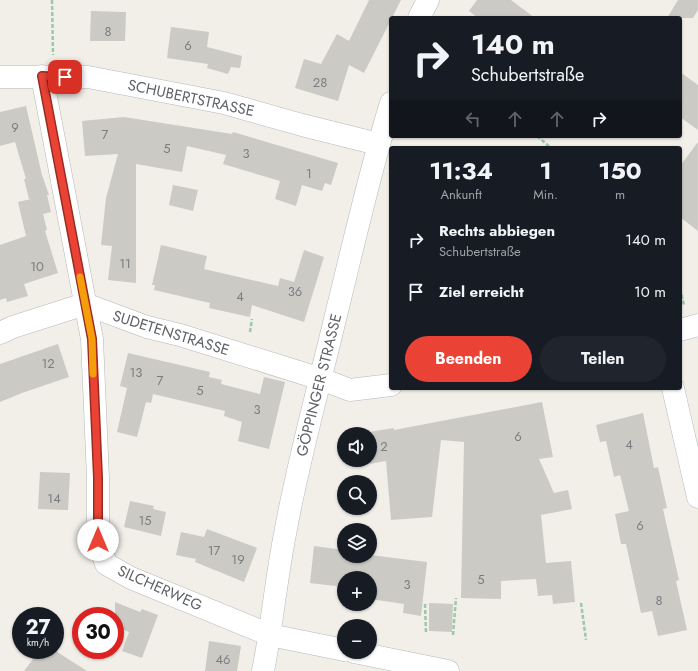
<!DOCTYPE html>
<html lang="de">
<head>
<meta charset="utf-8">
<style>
  body { margin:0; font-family:Jost,sans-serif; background:#20242c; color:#f1f3f6; height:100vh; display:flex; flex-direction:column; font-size:15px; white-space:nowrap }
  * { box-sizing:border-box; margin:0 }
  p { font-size:13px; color:#9ea1a6 }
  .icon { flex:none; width:22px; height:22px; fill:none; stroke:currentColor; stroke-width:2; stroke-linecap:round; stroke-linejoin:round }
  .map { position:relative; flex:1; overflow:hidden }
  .panel { position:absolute; left:389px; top:146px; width:293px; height:244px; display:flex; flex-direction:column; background:#171b24; border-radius:4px; box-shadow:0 1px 3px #0004 }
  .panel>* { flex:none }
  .banner { position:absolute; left:389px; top:16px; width:293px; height:122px; border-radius:4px; box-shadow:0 1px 3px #0004; background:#171b24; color:#f1f3f6; overflow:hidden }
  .tools { position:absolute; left:337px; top:427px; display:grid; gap:8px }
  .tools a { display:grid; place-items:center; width:40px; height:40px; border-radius:50%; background:#171b24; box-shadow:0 1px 3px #0004; font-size:20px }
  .speed { position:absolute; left:12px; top:607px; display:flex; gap:8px; font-size:20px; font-weight:700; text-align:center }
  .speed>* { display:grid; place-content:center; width:52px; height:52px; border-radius:50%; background:#171b24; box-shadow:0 1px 3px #0004; line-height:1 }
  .speed small { font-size:10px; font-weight:400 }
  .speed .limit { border:6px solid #d22; background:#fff; color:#111 }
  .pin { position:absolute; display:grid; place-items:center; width:34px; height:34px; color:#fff; margin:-17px; border-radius:8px; box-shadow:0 2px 6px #0006 }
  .me { position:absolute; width:44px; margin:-22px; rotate:0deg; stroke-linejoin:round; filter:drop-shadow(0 0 3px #0008) }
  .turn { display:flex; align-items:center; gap:14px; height:84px; padding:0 16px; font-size:18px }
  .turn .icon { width:52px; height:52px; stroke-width:2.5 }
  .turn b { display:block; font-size:28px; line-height:34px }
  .lanes { display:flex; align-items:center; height:38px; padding:0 16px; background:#0003; justify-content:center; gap:20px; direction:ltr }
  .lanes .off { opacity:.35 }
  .eta { display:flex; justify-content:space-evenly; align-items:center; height:68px; text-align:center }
  .eta b { font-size:24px; font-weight:700; line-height:28px }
  .cta { display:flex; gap:8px; margin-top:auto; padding:8px 16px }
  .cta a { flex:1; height:46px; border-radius:24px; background:#ea4335; color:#fff; font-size:16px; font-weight:700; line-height:46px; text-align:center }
  .cta a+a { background:#20242c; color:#f1f3f6 }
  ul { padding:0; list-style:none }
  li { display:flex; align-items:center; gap:12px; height:52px; padding:0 16px }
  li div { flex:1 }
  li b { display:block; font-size:15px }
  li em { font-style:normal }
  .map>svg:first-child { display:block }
  .building { fill:#cccac5 }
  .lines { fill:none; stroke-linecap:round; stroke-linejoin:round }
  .minor-casing { stroke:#b5b8bc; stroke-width:23 }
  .path { stroke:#9cc7a9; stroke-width:2.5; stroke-dasharray:4 2; stroke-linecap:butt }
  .minor { stroke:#fff; stroke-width:22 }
  .route-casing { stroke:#982c22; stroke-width:10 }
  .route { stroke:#ea4335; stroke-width:7 }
  .slow { stroke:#f59e0b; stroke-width:7 }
  .labels { text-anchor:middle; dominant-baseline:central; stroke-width:3.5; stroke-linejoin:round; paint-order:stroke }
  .number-label { font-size:13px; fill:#7a7d7f }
  .street-label { font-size:15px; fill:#5f6368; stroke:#fff }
</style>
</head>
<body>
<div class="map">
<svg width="698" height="671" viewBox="0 0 698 671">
  <rect width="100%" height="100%" fill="#f1efe8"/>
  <path class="building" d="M369,0H401L364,73L349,65L338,101L295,88L304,59L321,64L337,34L349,41Z
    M477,0H511L535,18H478L469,11Z
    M678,0H698V10L693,18H667Z
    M91,11L126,12L125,41H90Z
    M171,27L209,32L207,47L242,56L240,68L231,67L228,74L207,68L208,64L167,58Z
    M680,72L698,85V130L680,117Z
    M26,106L42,175L49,195H47L51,212L43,214L47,230L45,231L58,273L24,284L28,296L7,302L6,298L0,300V245L26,236L18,202L31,199H29L24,179H26L15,142L0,146V112Z
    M124,117L232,134L233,132L338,163L331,185L325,183L322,191L302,185L296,206L275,199L280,181L223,164L226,155L187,146L182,172L136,164V283L108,280L112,246L101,245L106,198L118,154L85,156L82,121Z
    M698,142V231L680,217V166Z
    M173,185L198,190L193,211L169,205Z
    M161,245L207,256L204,269L278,286L280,278L294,282L304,250L324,257L304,322L252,305L250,317L209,308L210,303L154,290L155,285H152Z
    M58,344L69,377L22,393L0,402V364Z
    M128,353L210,372L209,377L222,380L221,384L260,394L264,377L285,382L269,449L238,441L242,422L224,416L225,411L153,394L151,403L146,402L137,437L117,432L127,388L120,386Z
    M542,402L553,457L539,459L554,493L568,490L572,509L541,515L546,563L571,561L575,602L553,604L552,595L538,596L536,579L501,581V599L461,598L464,442L441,440L432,517L391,520L386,461L358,466L357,460H370V434H356L394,428V430Z
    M643,413L654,468L658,467L667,508L663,509L679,580L676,581L687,630L658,636L652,611L641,613L626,544H621L615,514L629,511L620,475L614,477L606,441L600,442L596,425Z
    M40,472L70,473L68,510L38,509Z
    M130,501L154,506L153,509L166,512L161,536L124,527Z
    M207,529L257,548L244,582L195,562L196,559L176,555L181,532L204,537Z
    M314,546L344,550V556L370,555L427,562L421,616L403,613L404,604L370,599V578H344V587L310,583Z
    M115,602L140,612L142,609L158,615L142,658L122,651L129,632L115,627Z
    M429,603L453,604L452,632L429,631Z
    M209,641L241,646L237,671H205Z
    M40,650H54L87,671H24Z"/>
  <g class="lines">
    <g class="minor-casing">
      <path id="minor" d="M419,18L428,0
        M42,76L92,339L98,478V540L106,564L131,578L270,635L344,650
        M0,77H88L224,103L302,125L378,144
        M680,330L698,325
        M0,333L13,327L85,304L147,327L180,335L321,379L350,390L391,385
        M673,388L698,497
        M354,652L448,671
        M263,671C272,626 276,579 285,534C298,461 318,391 335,319C353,247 369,174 391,103"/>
    </g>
    <path class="path" d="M52,0L53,55
      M537,136L551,148
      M680,289L684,305
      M250,332L252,319
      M581,603L586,640
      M425,604L426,633
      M453,635L456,598"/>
    <use href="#minor" class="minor"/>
  </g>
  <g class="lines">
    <g class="route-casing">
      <path id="route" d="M65,77L42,76L92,339L98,478V540"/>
    </g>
    <use href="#route" class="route"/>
    <path class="slow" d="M80,277L92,339L93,374"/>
  </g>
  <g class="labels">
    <g class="number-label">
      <text x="108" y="31">8</text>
      <text x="188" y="45">6</text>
      <text x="320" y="82">28</text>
      <text x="15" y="127">9</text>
      <text x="105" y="134">7</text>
      <text x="167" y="148">5</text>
      <text x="246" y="153">3</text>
      <text x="309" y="173">1</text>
      <text x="125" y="263">11</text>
      <text x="37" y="266">10</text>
      <text x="295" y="291">36</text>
      <text x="240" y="296">4</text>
      <text x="48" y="363">12</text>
      <text x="136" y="372">13</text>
      <text x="160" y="380">7</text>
      <text x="200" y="390">5</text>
      <text x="257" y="409">3</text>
      <text x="518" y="436">6</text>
      <text x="629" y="444">4</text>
      <text x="384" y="446">2</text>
      <text x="54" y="498">14</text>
      <text x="145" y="520">15</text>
      <text x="640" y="525">6</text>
      <text x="214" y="550">17</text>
      <text x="238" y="559">19</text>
      <text x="481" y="579">5</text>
      <text x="407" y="584">3</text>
      <text x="659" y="600">8</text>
      <text x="223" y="659">46</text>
    </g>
    <g class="street-label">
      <text transform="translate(191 98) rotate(12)">SCHUBERTSTRASSE</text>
      <text transform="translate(171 333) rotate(17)">SUDETENSTRASSE</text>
      <text transform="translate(319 385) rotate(-76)">GÖPPINGER STRASSE</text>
      <text transform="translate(160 588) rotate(24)">SILCHERWEG</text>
    </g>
  </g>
</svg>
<div class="tools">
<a><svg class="icon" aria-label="sound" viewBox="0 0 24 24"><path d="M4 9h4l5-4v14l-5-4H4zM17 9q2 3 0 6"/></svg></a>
<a><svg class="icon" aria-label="search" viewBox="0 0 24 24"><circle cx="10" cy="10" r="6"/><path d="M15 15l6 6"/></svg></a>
<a><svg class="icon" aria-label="layers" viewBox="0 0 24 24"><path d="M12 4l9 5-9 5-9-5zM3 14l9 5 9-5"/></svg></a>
<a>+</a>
<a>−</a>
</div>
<div class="speed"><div>27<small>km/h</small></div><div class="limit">30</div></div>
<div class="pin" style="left:65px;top:77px;background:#d93025"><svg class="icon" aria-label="arrive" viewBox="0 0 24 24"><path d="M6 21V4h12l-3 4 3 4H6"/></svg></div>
<svg class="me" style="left:98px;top:540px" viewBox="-20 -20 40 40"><circle r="19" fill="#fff"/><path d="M0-13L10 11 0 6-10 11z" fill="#ea4335"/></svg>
<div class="banner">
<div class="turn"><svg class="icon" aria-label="right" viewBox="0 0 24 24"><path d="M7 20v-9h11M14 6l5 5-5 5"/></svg><div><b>140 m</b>Schubertstraße</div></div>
<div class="lanes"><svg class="icon off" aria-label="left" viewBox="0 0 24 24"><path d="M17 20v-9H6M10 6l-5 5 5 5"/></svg><svg class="icon off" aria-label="ahead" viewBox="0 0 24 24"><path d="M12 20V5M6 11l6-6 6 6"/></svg><svg class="icon off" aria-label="ahead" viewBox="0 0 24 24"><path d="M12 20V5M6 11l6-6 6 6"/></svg><svg class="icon" aria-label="right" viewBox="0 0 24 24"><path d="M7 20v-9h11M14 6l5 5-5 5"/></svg></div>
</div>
<section class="panel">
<div class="eta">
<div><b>11:34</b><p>Ankunft</p></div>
<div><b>1</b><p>Min.</p></div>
<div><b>150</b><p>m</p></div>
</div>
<ul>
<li><svg class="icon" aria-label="right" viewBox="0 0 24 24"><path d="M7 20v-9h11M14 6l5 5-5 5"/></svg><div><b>Rechts abbiegen</b><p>Schubertstraße</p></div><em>140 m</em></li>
<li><svg class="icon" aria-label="arrive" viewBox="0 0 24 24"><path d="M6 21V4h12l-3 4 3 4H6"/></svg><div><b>Ziel erreicht</b></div><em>10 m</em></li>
</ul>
<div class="cta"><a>Beenden</a><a>Teilen</a></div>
</section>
</div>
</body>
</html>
